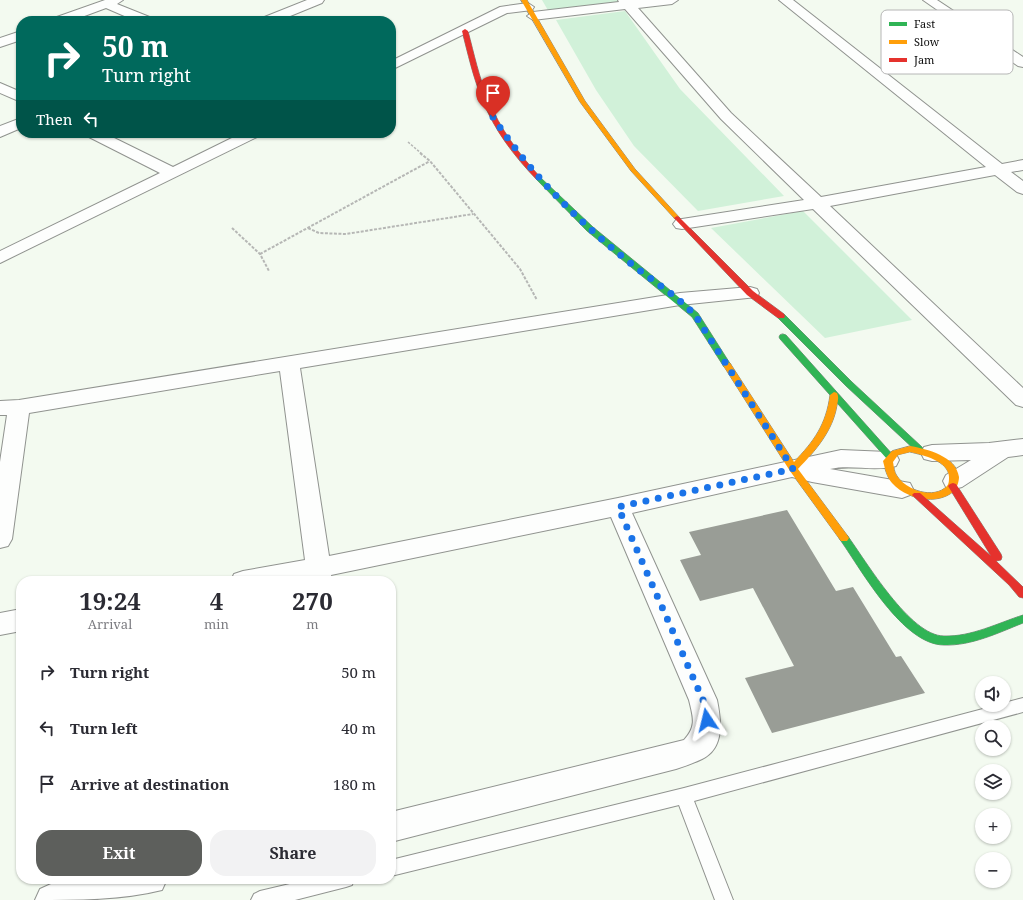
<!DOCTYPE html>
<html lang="en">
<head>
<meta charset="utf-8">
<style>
  body { margin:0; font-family:"Noto Serif",serif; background:#f2f2f3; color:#2b2b33; height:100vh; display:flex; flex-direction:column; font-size:15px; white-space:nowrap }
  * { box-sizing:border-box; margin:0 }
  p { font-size:13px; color:#7c7c81 }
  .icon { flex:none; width:22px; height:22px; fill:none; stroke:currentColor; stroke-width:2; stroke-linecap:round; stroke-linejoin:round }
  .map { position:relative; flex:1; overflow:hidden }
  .drawer { position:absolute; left:16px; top:576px; width:380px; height:308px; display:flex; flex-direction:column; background:#fff; border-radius:16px; box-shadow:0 1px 3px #0004 }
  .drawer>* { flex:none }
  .top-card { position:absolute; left:16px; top:16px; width:380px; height:122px; border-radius:16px; box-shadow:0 1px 3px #0004; background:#00695c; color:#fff; overflow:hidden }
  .buttons { position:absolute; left:975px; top:676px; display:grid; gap:8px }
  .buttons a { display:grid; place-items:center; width:36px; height:36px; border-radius:50%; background:#fff; box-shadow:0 1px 3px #0004; font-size:20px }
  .pin { position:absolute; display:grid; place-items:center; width:34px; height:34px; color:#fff; margin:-41px -17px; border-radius:50% 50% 50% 0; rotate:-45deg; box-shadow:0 0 4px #0007 }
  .pin .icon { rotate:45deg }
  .me { position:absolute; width:44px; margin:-22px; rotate:350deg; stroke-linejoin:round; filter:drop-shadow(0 0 3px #0008) }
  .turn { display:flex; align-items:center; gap:14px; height:84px; padding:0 20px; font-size:18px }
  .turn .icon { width:52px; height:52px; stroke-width:2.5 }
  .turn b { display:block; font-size:28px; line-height:34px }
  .then { display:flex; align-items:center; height:38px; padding:0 20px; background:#0003; gap:8px; font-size:15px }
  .eta { display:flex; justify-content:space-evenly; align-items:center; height:68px; text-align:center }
  .eta b { font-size:24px; font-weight:700; line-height:28px }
  .button { display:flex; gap:8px; margin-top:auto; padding:8px 20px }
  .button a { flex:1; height:46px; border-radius:16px; background:#5d5f5c; color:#fff; font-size:16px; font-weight:700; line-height:46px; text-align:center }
  .button a+a { background:#f2f2f3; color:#2b2b33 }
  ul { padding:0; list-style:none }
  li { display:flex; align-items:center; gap:12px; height:56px; padding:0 20px }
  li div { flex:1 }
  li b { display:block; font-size:15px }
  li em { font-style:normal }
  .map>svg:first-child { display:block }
  .green { fill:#d1f1d9 }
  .building { fill:#999d96 }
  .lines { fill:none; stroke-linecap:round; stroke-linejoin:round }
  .lane-casing { stroke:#90938f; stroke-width:2 }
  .street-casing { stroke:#90938f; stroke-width:2 }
  .fast-casing { stroke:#878a85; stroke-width:1 }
  .slow-casing { stroke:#878a85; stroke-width:1 }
  .jam-casing { stroke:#878a85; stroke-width:1 }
  .path-far1 { stroke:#b6b7b5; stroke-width:1.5; stroke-dasharray:2.5 1.5; stroke-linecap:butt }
  .path { stroke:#b6b7b5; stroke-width:2; stroke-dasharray:3 1.5; stroke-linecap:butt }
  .lane { fill:#fdfefd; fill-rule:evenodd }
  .street { fill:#fdfefd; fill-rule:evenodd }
  .fast { fill:#30b455; fill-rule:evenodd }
  .slow { fill:#ff9f0a; fill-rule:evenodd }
  .jam { fill:#e5322d; fill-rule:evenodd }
  .route { stroke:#1a73e8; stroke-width:7; stroke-dasharray:0 12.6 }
  .key { fill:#fff; stroke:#b6b6b6; stroke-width:1 }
  .key-label { font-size:11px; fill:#0c0c0c }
</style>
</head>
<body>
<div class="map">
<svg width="1023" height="900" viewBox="0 0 1023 900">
  <rect width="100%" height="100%" fill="#f3faf0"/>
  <path class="green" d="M542,0H618L620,3L549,12Z
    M625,11L680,89L784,196L698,211L634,146L596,90L556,20Z
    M803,211L912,320L825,338L711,228Z"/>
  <path class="building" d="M787,510L836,591L853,587L896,657L901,656L925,693L772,733L745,678L794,666L753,588L700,601L680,560L701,555L689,532Z"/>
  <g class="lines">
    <g class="lane-casing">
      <path id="lane" d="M1023,698V712L694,801L733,900H715L679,805L391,876V860L684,788L998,705H1004V703Z
        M311,879H354L352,885L346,887L295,900H251L254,894L260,891Z"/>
    </g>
    <g class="street-casing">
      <path id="street" d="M105,0H123L117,4L152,18L153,21H136L106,8L71,21H53L54,18Z
        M307,0H324L322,3L278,21H261L262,18Z
        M618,0H678L672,4L638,8L731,113L821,197L986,167L779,0H793L1002,164L1023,160V170L1011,172L1023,181V194L1017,192L995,175L830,206L1023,388V407L1016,405L813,209L682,229L676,228L673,224L676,220L682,219L804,200L721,119L625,9L533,20L527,16L533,12L619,2Z
        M923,0H937L1023,57V67L1018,66Z
        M528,3L534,7L532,10L507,13L391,70V61L500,7Z
        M21,31V40L0,47V38Z
        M0,83L21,92V102L0,93Z
        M21,118V128L0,137V126Z
        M84,133H104L173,167L242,133H262L259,136L0,263V251L160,173L87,136Z
        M750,287L757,289L759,293L757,297L680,305L300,368L329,556L618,498L841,450L888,452L896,454L899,460L896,466C875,472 851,464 830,469L910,483L913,489L910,495L902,498L812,482L792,477L632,513L717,700C721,720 725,748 702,759C694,763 685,766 676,769L391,842V812L684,740C697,726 693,717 689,700L611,517L331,575L332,581H231L234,574L243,571L305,560L280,371L29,413L12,539L8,546L0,548V462L7,415H0V401L19,400L680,293Z
        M1023,439V455L1008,457L962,487L954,489L946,487L943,481L946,475L971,460L932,461L924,459L921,453L924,447L932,445L989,443Z
        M21,609V631L0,635V613Z
        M76,879H167L162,890C123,900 77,900 35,900L40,889L51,884Z"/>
    </g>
    <g class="fast-casing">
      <path id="fast" d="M539,177L541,178L593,227L698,313L731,365L730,367H724L692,317L587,231L537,180V178Z
        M778,314H784L852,382L922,447L923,449L922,451H916L846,386L778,318L777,316Z
        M783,334L786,335L893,455L895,457L893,459H887L780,339L779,337L780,335Z
        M844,534L847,535C866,561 910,636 944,636C971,637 998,623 1023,615V623C998,633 971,646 944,645C903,645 862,571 841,541L839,538L841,535Z"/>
    </g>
    <g class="slow-casing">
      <path id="slow" d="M521,0H527L585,101L635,169L679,217V219H675L631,171L580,102Z
        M727,362L730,363L794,462C814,441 826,425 830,395L834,392L837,393C839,397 838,401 837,405C833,431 815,451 798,469L847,535L849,538L847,541H841L790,471L723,365Z
        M910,446C927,449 956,456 959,477C959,481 957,488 954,491C937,506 906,499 892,483C887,477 885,469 883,461L892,451ZM910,452C923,455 949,461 949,477C949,480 949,484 947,486C934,500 906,490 897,476C894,472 894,467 893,462L898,455Z"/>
    </g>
    <g class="jam-casing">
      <path id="jam" d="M465,29L468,31C474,54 479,77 488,99C500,129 519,154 541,178V180H537C514,156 494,130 482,99C473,77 468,54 462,31Z
        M677,216L679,217L753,291L784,314L785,316L784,318H778L747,295L675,219L674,218Z
        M953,483L956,484L1001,554L1002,557L1001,560L996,561L1023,587V598L1019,597L1009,585L912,495L914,493H920L991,556L948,486L950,484Z"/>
    </g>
    <path class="path-far1" d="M408,142L422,154"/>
    <path class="path" d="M420,153L430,161L520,269L537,300
      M232,228L260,254L269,271
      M308,228L319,233L346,234L473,214
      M260,254L430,161"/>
    <use href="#lane" class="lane"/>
    <use href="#street" class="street"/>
    <use href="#fast" class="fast"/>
    <use href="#slow" class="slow"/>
    <use href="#jam" class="jam"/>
  </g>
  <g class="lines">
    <path class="route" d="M493,117C529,172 574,217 624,258C648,278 674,293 695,315L793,469L618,507L703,700L707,720"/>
  </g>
  <rect x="881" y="10" width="132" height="64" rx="6" class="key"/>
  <rect x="889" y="22" width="18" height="4" fill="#30b455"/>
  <rect x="889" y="40" width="18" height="4" fill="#ff9f0a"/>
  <rect x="889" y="58" width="18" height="4" fill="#e5322d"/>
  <g class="key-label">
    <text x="914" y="28">Fast</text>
    <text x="914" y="46">Slow</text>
    <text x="914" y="64">Jam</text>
  </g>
</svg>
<div class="buttons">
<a><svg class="icon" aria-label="sound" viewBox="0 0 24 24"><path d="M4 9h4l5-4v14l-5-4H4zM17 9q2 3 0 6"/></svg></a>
<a><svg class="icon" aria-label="search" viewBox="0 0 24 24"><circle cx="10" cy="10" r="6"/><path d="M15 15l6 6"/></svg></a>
<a><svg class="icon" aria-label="layers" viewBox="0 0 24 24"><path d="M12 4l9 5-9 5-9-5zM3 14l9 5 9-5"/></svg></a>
<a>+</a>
<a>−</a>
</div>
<div class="pin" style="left:493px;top:117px;background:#d93025"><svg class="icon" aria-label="arrive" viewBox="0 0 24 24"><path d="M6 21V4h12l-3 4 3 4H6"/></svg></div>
<svg class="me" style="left:707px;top:720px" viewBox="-20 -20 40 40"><path d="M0-17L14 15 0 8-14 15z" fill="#1a73e8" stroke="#fff" stroke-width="4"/></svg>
<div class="top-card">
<div class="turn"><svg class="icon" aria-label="right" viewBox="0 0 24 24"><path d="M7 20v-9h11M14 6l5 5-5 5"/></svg><div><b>50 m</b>Turn right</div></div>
<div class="then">Then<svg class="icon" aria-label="left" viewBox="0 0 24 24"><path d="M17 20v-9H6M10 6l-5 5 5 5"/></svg></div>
</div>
<section class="drawer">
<div class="eta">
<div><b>19:24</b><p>Arrival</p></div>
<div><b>4</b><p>min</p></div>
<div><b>270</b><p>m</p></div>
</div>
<ul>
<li><svg class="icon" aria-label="right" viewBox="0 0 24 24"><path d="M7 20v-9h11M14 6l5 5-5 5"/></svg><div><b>Turn right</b></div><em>50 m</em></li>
<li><svg class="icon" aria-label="left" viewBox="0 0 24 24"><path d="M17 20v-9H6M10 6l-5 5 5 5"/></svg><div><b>Turn left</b></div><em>40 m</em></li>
<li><svg class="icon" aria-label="arrive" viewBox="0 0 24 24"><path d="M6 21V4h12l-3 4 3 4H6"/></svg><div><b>Arrive at destination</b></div><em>180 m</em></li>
</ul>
<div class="button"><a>Exit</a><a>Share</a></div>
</section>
</div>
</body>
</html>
